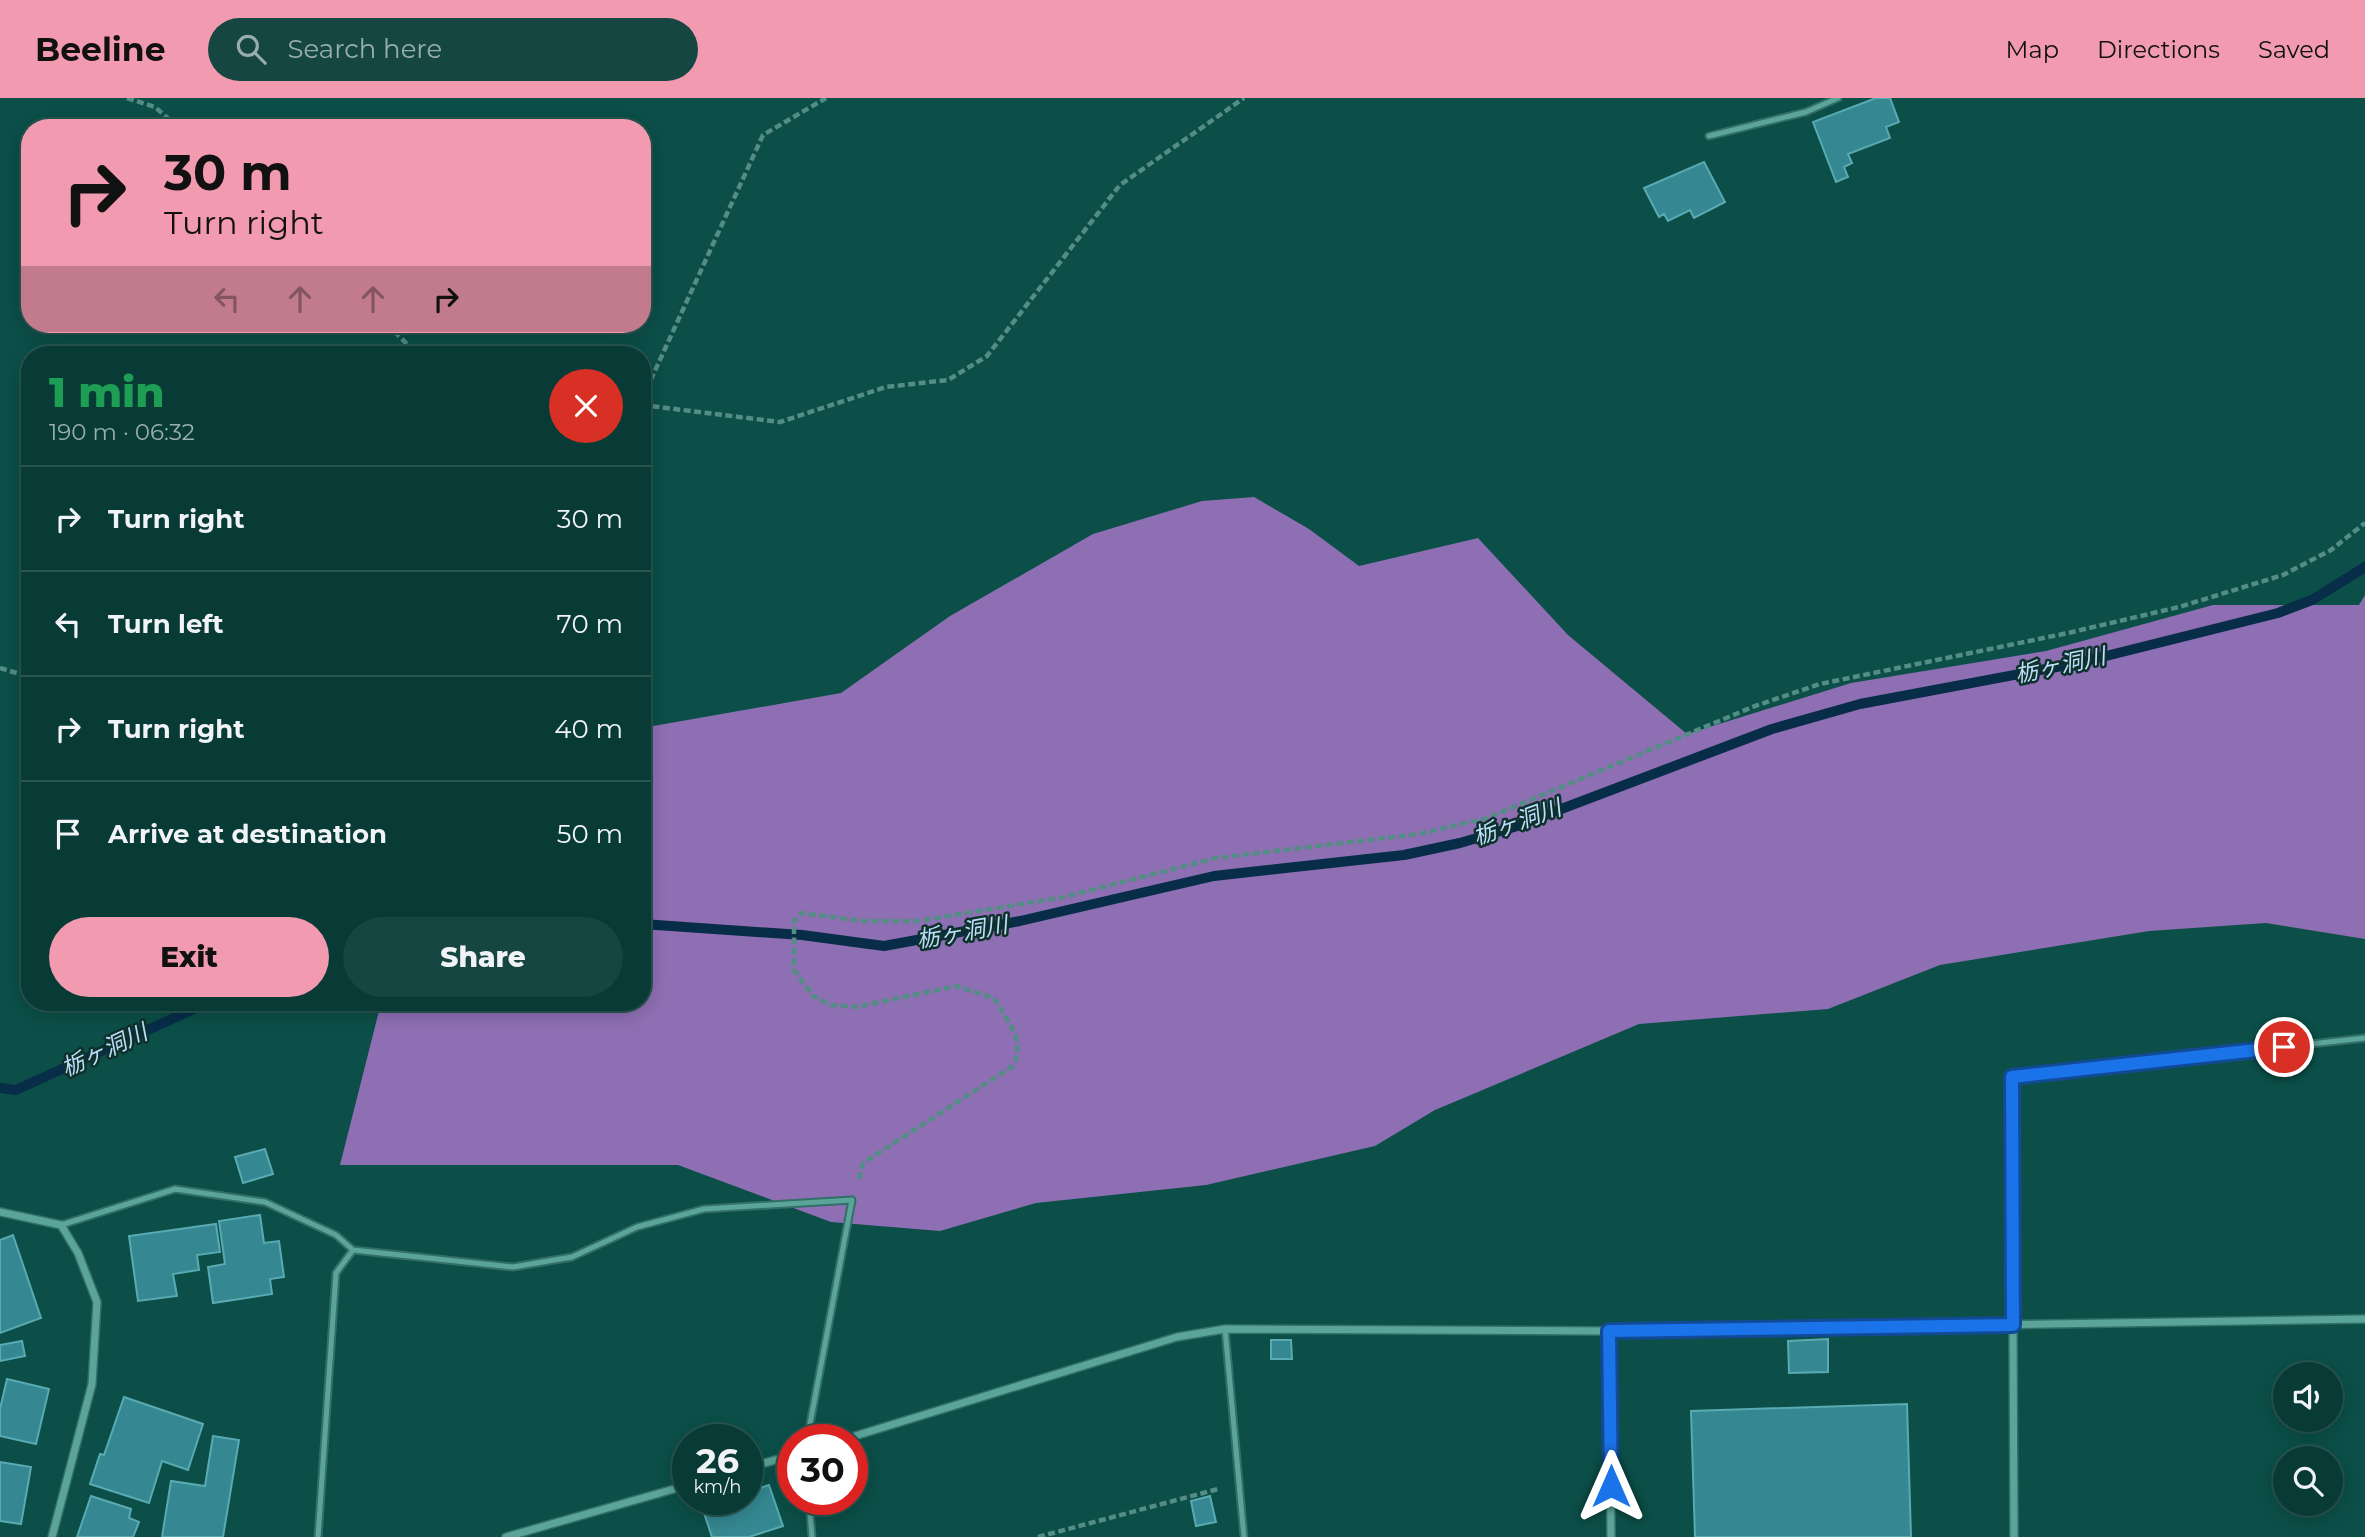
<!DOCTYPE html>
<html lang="en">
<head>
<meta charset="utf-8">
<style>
  body { margin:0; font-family:Montserrat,"Noto Sans JP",sans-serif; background:#164642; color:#f1f3f6; height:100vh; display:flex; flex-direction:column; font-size:26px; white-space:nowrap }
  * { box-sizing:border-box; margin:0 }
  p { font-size:23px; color:#98adad }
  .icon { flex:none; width:38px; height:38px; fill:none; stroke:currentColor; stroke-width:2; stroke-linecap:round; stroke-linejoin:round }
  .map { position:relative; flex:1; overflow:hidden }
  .drawer { position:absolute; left:21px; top:248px; width:630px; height:665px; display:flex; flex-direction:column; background:#083b36; border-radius:28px; box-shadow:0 4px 18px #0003,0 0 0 2px #295551 }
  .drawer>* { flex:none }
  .hud { position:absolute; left:21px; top:21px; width:630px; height:214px; border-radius:28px; box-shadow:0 4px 18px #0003,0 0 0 2px #295551; background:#f29aaf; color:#111; overflow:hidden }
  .fabs { position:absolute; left:2273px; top:1264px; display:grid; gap:14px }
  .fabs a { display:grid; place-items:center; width:70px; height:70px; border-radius:50%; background:#083b36; box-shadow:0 4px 18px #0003,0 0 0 2px #295551; font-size:35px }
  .speed { position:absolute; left:672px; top:1326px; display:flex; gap:14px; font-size:35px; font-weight:700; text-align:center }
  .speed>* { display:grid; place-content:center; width:91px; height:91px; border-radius:50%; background:#083b36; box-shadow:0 4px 18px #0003,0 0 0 2px #295551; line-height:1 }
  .speed small { font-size:18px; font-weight:400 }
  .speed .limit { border:10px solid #d22; background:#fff; color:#111 }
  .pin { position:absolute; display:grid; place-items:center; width:60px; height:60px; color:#fff; margin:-30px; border:4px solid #fff; border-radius:50%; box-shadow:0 2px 7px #0007 }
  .me { position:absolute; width:77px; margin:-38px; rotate:0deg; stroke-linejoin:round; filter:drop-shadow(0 0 5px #0008) }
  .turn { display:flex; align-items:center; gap:24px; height:147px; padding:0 28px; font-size:32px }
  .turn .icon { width:91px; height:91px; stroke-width:2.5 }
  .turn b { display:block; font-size:49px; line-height:60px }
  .lanes { display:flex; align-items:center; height:66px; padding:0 28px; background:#0003; justify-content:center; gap:35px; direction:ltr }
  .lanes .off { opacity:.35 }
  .round { display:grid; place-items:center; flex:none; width:74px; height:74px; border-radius:37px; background:#164642 }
  .head { display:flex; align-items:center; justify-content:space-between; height:119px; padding:0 28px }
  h1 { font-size:42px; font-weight:800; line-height:52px; color:#1e9e55 }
  .primary-button { display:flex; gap:14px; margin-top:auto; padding:14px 28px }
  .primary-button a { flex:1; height:80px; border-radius:42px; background:#f29aaf; color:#111; font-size:28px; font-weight:800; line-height:80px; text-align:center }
  .primary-button a+a { background:#164642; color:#f1f3f6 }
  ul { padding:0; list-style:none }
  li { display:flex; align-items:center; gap:21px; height:105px; padding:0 28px; border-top:2px solid #295551 }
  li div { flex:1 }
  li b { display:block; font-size:26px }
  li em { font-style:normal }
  header { display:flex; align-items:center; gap:42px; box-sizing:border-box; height:98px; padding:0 35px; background:#f29aaf; color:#111 }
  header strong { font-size:33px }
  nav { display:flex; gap:38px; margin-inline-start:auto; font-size:24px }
  .search { width:490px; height:63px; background:#164642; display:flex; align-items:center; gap:18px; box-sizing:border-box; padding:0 24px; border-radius:38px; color:#98adad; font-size:26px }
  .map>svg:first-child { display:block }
  .forest { fill:#8e6fb3 }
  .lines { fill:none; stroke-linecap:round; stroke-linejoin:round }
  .stream { stroke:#072d48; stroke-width:10 }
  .building { fill:#358891; stroke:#59aab2; stroke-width:2 }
  .service-casing { stroke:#316f68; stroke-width:9 }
  .minor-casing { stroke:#316f68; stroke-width:10 }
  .path { stroke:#548c86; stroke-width:4.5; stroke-dasharray:7 3.5; stroke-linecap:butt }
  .service { stroke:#5ba49a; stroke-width:5 }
  .minor { stroke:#5ba49a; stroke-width:7 }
  .route-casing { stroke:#114b97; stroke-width:18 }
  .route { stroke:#1a73e8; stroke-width:12 }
  .labels { text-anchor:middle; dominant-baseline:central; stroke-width:5; stroke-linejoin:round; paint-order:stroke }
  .water-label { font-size:23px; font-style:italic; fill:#bcdefc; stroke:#0f312c }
</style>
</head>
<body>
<header>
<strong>Beeline</strong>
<div class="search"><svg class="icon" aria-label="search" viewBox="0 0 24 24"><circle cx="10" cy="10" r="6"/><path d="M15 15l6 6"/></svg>Search here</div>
<nav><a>Map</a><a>Directions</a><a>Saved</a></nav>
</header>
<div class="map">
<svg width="2365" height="1439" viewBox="0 0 2365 1439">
  <rect width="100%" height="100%" fill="#0b4f48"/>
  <path class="forest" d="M1254,399L1309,431L1359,468L1478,440L1568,537L1687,636L1851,585L2046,553L2213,507H2359L2365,497V841L2266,825L2149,833L1940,867L1828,911L1639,926L1435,1012L1375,1048L1206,1087L1036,1105L940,1133L831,1124L678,1067H340L381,905H642V630L841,595L950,518L1093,436L1202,403Z"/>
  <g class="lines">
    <path class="stream" d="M642,826L802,837L884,848L1020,823L1214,778L1404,757L1460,745L1514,729L1772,631L1860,606L2078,565L2278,515L2312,502L2365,469
      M0,990L16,992L207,905"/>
  </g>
  <path class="building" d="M1876,0H1890L1899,24L1886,29L1890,40L1848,56L1852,65L1844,69L1848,79L1836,84L1813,24Z
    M1704,64L1725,104L1694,120L1690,112L1668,123L1664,116L1659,119L1644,90Z
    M265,1051L273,1076L243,1085L235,1059Z
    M260,1117L264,1145L279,1143L284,1179L270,1181L272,1196L213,1205L208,1169L225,1166L219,1123Z
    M216,1126L220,1154L197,1157L199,1172L173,1176L177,1198L138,1203L129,1138Z
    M13,1137L41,1220L0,1235V1142Z
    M1828,1241V1274L1789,1275L1788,1243Z
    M1271,1242H1291L1292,1261H1271Z
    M22,1243L25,1258L0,1263V1247Z
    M7,1281L49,1291L36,1346L0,1338V1311Z
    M124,1299L203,1326L188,1372L162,1363L149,1405L90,1386L100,1356L104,1357Z
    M1907,1306L1911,1439H1695L1691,1313Z
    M213,1338L239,1342L223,1439H162L171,1383L205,1388Z
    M0,1364L31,1369L21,1426L0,1423Z
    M769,1387L783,1428L749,1439H712L704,1415L724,1408L722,1402H747V1394Z
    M91,1398L131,1411L129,1420L139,1424L133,1439H77Z
    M1210,1398L1216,1424L1196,1428L1191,1403Z"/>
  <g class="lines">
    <g class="service-casing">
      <path id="service" d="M1709,38L1806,14L1838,0
        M61,1127L175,1091L265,1104L336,1137L353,1152L513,1169L572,1159L637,1129L704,1111L852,1102L807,1342
        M2013,1227L2012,979L2365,940
        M1225,1231L1244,1439
        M809,1402L812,1439
        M318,1439L336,1175L353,1152"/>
    </g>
    <g class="minor-casing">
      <path id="minor" d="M0,1114L61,1127L78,1155L97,1204L92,1286L52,1439
        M2013,1227L2014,1439
        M1609,1233L1611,1439
        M842,1342L1177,1239L1225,1231L1609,1233L2365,1221
        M747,1370L793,1357
        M506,1439L688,1387"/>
    </g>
    <path class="path" d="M127,0L155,9L179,30
      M387,226L418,257
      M642,301L763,37L826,0
      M642,307L780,324L886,289L948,282L987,258L1120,87L1244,0
      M0,570L30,579
      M859,1081L863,1065L1013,968C1026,943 1007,922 994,900L956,888L856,909L831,907L813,898L794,872V823L801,815L863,823H918L1064,799L1216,760L1419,736L1487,720L1755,608L1820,586L2068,535L2179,509L2283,477L2331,452L2365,425
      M1038,1439L1218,1391"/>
    <use href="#service" class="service"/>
    <use href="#minor" class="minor"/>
  </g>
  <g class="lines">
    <g class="route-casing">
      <path id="route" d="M1611,1388L1609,1233L2013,1227L2012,979L2284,949"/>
    </g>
    <use href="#route" class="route"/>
  </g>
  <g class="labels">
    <g class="water-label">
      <text transform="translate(2060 567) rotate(-12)">栃ヶ洞川</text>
      <text transform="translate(1517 724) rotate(-20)">栃ヶ洞川</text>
      <text transform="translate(962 834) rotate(-10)">栃ヶ洞川</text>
      <text transform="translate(104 952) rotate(-25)">栃ヶ洞川</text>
    </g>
  </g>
</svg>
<div class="fabs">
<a><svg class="icon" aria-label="sound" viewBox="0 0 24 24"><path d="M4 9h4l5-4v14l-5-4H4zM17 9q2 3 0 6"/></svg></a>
<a><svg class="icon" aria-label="search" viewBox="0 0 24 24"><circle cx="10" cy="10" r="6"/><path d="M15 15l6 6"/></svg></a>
</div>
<div class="speed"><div>26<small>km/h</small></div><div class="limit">30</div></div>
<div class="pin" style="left:2284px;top:949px;background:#d93025"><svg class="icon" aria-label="arrive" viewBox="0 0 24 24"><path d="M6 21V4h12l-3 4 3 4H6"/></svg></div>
<svg class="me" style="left:1611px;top:1388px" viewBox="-20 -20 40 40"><path d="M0-17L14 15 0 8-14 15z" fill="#1a73e8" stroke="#fff" stroke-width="4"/></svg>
<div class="hud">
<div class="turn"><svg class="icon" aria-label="right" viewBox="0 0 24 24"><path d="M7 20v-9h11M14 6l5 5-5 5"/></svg><div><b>30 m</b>Turn right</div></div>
<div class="lanes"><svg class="icon off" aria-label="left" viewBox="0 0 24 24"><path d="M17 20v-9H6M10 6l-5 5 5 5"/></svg><svg class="icon off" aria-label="ahead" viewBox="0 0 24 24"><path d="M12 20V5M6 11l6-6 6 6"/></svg><svg class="icon off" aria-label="ahead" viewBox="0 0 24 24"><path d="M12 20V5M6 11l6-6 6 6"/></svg><svg class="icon" aria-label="right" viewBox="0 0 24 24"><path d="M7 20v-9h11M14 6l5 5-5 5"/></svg></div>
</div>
<section class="drawer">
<div class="head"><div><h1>1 min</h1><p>190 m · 06:32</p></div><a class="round" style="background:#d93025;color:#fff"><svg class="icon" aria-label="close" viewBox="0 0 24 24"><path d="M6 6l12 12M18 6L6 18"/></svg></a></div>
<ul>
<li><svg class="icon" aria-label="right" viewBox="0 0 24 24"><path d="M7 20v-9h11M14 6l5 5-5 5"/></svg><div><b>Turn right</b></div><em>30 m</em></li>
<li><svg class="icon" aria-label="left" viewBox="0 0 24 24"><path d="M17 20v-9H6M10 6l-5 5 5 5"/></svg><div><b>Turn left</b></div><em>70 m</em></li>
<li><svg class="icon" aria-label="right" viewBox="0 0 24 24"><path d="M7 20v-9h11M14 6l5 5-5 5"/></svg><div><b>Turn right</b></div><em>40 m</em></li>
<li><svg class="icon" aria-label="arrive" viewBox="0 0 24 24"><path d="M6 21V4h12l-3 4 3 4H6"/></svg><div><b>Arrive at destination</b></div><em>50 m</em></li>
</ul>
<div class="primary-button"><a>Exit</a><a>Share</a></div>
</section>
</div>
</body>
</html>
